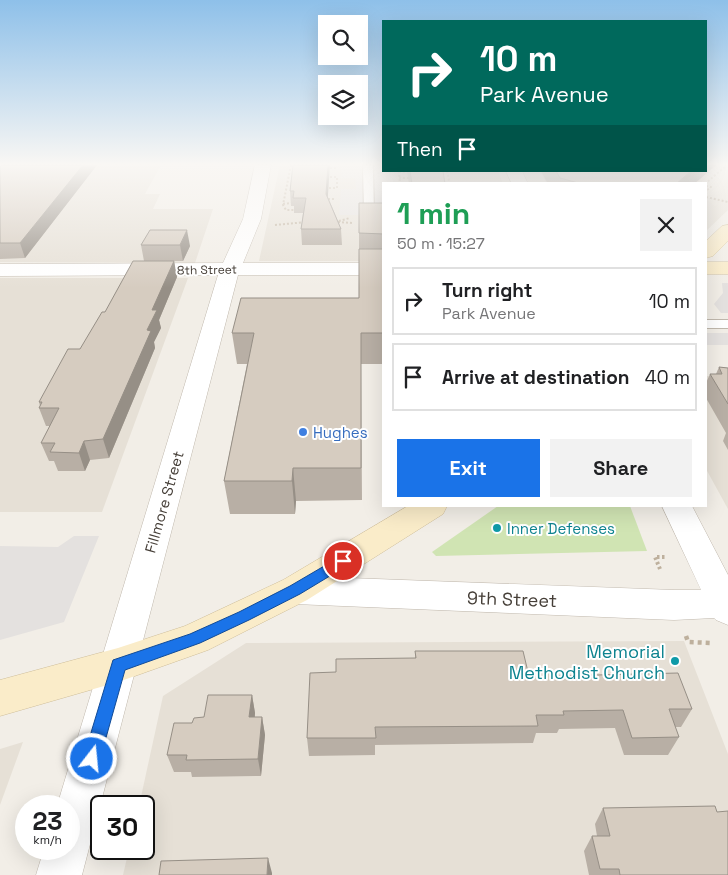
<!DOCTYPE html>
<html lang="en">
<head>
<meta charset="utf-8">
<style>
  body { margin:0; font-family:"Space Grotesk",sans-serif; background:#f2f2f2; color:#202124; height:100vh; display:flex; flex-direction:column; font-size:19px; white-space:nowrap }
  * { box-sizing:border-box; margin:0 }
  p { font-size:16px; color:#757577 }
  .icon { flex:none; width:28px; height:28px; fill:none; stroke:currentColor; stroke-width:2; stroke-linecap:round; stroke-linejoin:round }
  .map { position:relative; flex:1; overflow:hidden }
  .side { position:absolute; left:382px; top:182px; width:325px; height:325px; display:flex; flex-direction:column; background:#fff; border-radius:0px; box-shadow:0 5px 20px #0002 }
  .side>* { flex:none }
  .hud { position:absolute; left:382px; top:20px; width:325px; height:152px; border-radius:0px; box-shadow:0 5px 20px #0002; background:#00695c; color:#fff; overflow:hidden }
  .controls { position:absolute; left:318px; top:15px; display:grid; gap:10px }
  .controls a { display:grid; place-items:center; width:50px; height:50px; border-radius:0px; background:#fff; box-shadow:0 5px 20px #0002; font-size:25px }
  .speed { position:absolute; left:15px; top:795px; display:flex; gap:10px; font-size:25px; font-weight:700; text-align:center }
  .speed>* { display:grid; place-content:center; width:65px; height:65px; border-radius:50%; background:#fff; box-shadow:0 5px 20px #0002; line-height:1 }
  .speed small { font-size:12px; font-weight:400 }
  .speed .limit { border:2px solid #111; border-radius:8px; background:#fff; color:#111 }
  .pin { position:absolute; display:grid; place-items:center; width:42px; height:42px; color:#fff; margin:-21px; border:2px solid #fff; border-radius:50%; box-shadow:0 1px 5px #0007 }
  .me { position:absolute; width:55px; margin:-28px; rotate:16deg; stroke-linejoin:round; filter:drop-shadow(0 0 4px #0008) }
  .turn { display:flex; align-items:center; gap:18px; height:105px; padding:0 15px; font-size:22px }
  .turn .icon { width:65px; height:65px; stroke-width:2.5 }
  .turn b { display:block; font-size:35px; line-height:42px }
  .then { display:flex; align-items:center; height:48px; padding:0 15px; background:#0003; gap:10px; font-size:19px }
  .round { display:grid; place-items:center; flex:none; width:52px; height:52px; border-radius:0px; background:#f2f2f2 }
  .headline { display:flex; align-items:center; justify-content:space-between; height:85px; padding:0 15px }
  h1 { font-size:30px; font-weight:600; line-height:38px; color:#1e9e55 }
  .cta { display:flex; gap:10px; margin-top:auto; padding:10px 15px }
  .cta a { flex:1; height:58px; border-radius:0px; background:#1a73e8; color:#fff; font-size:20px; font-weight:600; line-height:58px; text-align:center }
  .cta a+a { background:#f2f2f2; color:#202124 }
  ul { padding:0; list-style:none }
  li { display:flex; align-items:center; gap:15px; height:68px; margin:0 10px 8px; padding:0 5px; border:2px solid #e0e0e0; border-radius:0px }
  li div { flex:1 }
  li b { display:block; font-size:19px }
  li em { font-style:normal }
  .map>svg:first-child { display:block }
  .residential { fill:#e6e0d6 }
  .green { fill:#d0e4b3 }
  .parking { fill:#e4e1df }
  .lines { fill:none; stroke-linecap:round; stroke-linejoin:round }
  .lane-casing { stroke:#c0b8ad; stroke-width:2 }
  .street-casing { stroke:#c0b8ad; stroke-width:1 }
  .secondary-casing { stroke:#cfbe9a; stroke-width:1 }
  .path-far2 { stroke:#beb09d; stroke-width:2; stroke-dasharray:2 2; stroke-linecap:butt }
  .path-far1 { stroke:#beb09d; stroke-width:4; stroke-dasharray:2.5 2.5; stroke-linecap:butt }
  .path { stroke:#beb09d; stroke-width:4.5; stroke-dasharray:4 4; stroke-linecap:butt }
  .lane { fill:#fff; fill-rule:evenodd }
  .street { fill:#fff; fill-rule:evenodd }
  .secondary { fill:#faecc9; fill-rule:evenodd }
  .wall { fill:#b8afa5 }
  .shaded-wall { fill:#968f86 }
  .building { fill:#d6ccc0; stroke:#968f86 }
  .route { fill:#1a73e8; stroke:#114b97 }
  .shop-dot { fill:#3f7fe0; stroke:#fff; stroke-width:2 }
  .culture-dot { fill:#0f9aa8; stroke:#fff; stroke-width:2 }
  .labels { text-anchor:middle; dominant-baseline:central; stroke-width:4; stroke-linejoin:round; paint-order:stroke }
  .far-street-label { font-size:12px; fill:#453e37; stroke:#fff }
  .shop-label { font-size:15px; fill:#366cbe; stroke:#fff; text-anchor:start }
  .street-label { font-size:15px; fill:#453e37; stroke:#fff }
  .culture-label { font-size:15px; fill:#0d838f; stroke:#fff; text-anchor:start }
  .near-street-label { font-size:18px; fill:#453e37; stroke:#fff }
  .near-culture-label { font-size:18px; fill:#0d838f; stroke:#fff; text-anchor:end }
</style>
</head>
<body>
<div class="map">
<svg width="728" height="875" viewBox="0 0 728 875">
  <rect width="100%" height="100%" fill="#f2eee7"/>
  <path class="residential" d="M12,165H161L145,194H160L153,209H213L195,263L0,262V178Z
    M280,165H384V171H498L503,184H384V261H259Z
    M706,165H728V210L706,231V184H547L540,171H706Z
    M0,278H188L102,512H0Z
    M706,376H728V509L706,469Z
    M684,641L728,754V875H123L129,849H144V806H139L163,696L246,643Z
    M23,742L0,805V749Z"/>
  <path class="green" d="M498,506H630L647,551L436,556L432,552Z"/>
  <path class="parking" d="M342,165H384V171H396L397,184H384V215H339L341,189H356L355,178H341Z
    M722,283H728V313H721L714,304L723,293Z
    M706,333H728V345H706Z
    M74,536H99L64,622L0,640V546L58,547Z"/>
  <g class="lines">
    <g class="lane-casing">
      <path id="lane" d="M363,165H373L374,216L369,219L364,216Z
        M706,320H728V328H706Z"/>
    </g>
    <g class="street-casing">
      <path id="street" d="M255,165H271L261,219L243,263H384V275H238L82,875H36L44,849H69V806H57L218,275L0,276V264L223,263L243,219Z
        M506,171H522L528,184H512Z
        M662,506H692L728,575V625L716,620L714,618L674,620L295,604L283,600L278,590L283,580L295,576L674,590H701Z"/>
    </g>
    <g class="secondary-casing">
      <path id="secondary" d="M728,225V241L713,256L706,258V241L722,226Z
        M706,262H728V274H706Z
        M408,506H447L443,514L307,600L208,650L118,682L0,716V680L118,648L185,626L283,580Z"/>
    </g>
    <path class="path-far2" d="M291,165L283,205L286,210H295
      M326,168H338
      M399,171L400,183
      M447,171L449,179L447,184
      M399,172H410
      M330,177H337
      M337,178V189
      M399,178H411
      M400,183H412
      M705,184L727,165
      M706,186L711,187L706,191
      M329,188H337
      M706,197L728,202
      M324,199H336
      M283,204L292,203
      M335,222L350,218
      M338,222L352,223
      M275,225L306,222"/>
    <path class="path-far1" d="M660,569L655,557H667"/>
    <path class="path" d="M686,636L688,642L712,643"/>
    <use href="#lane" class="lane"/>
    <use href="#street" class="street"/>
    <use href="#secondary" class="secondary"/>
  </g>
  <path class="wall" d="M2,165H97L25,258L0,259V167Z
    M706,165H716L694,184H548L541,171H706Z
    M292,171L328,197L341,229L342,245H302L301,229L303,213H294V206H291L290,191Z
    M407,171H443L445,184H409Z
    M359,203H384V364H361L362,500L296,501L295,514H230L224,481L247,364H237L232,333L359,298Z
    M150,230L190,246L183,261H174L177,277L159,320L161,328L154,342L155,348L109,458L90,460L85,471H58L54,461H49L41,443L50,426H46L39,408L40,406L39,402L80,349L144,261L141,245Z
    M719,367L728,368V450L723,441L726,433L706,398V383L710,374H716Z
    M415,651L528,672L555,676L692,709L681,727H675L679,737L668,755H624L615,728L559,729L557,733H536L533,743L375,745V755L309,756L307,738L336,672L415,658Z
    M252,695L255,713V717H262L265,735L261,776L192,777L191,772H174L167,755L192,723Z
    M603,808L728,875H589L584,851L592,836H597L595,824Z"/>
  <path class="shaded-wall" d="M83,165H97L25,258L20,243Z
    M328,165H330L327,209L326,194Z
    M706,165H716L694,184H676L691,171H706Z
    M187,230L190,246L183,261L180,245Z
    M174,261L177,277L159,320L161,328L154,342L155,348L109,458L103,439L147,330L152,310Z
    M84,441L90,460L85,471L79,453Z
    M293,468L296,501L295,514L292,481Z
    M252,695L255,713L253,735L249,717Z
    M262,717L265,735L261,776L258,759Z
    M268,858L272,873V875H267Z"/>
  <path class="building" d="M2,165H83L20,243H0V167Z
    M293,165H328L326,194L341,229H301L306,198H293L294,191H290Z
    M410,171H443L445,184H412Z
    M556,171H691L676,184H590L587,183L585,184H582L560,178Z
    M359,203H384V234L359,233Z
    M150,230H187L180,245H141Z
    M359,249H384V333H361V468H293L292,481H224L254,333H232L241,298H359Z
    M133,261H174L152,310H157L147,330L151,331L103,439L84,441L79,453L50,452L55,443H41L59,408H39L42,402H39L68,349H80L102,312H105Z
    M719,367L728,368V404L710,374H722Z
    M415,651H523L528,672H554L555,676L678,673L692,709H669L679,737L632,738L623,710L563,711L564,715H536L538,726L375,727L376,738H307L310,673L336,672V659L416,658Z
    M208,695H252L249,717H262L258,759L186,760L187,755H167L174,723H192L194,718L204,717Z
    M715,806L717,812L728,811V875H620L619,869H600L592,836H610L603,808Z
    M268,858L267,875H159L161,861Z"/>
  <linearGradient id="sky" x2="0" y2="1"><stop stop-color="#8ec0e9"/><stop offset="0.57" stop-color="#f9f7f4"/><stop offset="1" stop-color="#f9f7f4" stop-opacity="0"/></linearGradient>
  <rect width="728" height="288" fill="url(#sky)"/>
  <path class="route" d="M343,555L348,557L350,561L348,565L300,594L249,620L200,643L125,670L100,759L98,765L92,767L86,765L83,759L113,660L190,634L239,612L290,586Z"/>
  <circle class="shop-dot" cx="303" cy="432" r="5"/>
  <g class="culture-dot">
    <circle cx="497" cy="528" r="5"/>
    <circle cx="675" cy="661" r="5"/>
  </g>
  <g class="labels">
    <g class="far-street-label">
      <text transform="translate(207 270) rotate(-1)">8th Street</text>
    </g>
    <g class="shop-label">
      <text x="313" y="432">Hughes</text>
    </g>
    <g class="street-label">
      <text transform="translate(164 502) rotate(-74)">Fillmore Street</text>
    </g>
    <g class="culture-label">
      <text x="507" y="528">Inner Defenses</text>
    </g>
    <g class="near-street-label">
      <text transform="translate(512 599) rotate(2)">9th Street</text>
    </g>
    <g class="near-culture-label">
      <text x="665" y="651">Memorial<tspan x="665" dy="21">Methodist Church</tspan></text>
    </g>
  </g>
</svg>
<div class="controls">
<a><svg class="icon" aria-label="search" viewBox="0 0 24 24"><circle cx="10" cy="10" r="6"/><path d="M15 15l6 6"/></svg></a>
<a><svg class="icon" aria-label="layers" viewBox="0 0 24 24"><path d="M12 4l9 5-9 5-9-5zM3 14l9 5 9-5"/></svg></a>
</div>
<div class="speed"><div>23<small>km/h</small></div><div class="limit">30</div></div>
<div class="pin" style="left:343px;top:561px;background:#d93025"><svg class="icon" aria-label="arrive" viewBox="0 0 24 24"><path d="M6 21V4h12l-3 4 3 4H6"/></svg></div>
<svg class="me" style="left:92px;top:759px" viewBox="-20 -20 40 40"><circle r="17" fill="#1a73e8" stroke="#fff" stroke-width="3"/><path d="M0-11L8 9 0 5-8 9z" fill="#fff"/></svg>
<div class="hud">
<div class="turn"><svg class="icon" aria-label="right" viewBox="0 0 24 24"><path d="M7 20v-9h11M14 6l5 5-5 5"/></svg><div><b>10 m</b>Park Avenue</div></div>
<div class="then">Then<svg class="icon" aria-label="arrive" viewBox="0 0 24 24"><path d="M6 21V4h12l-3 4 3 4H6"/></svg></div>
</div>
<section class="side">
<div class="headline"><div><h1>1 min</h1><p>50 m · 15:27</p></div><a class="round"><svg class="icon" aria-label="close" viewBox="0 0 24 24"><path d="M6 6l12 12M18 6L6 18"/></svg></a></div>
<ul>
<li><svg class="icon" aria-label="right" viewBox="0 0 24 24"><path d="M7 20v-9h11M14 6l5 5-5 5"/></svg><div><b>Turn right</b><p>Park Avenue</p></div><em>10 m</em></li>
<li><svg class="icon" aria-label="arrive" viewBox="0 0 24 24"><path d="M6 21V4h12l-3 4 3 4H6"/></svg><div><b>Arrive at destination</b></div><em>40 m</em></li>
</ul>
<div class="cta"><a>Exit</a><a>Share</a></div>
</section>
</div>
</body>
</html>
